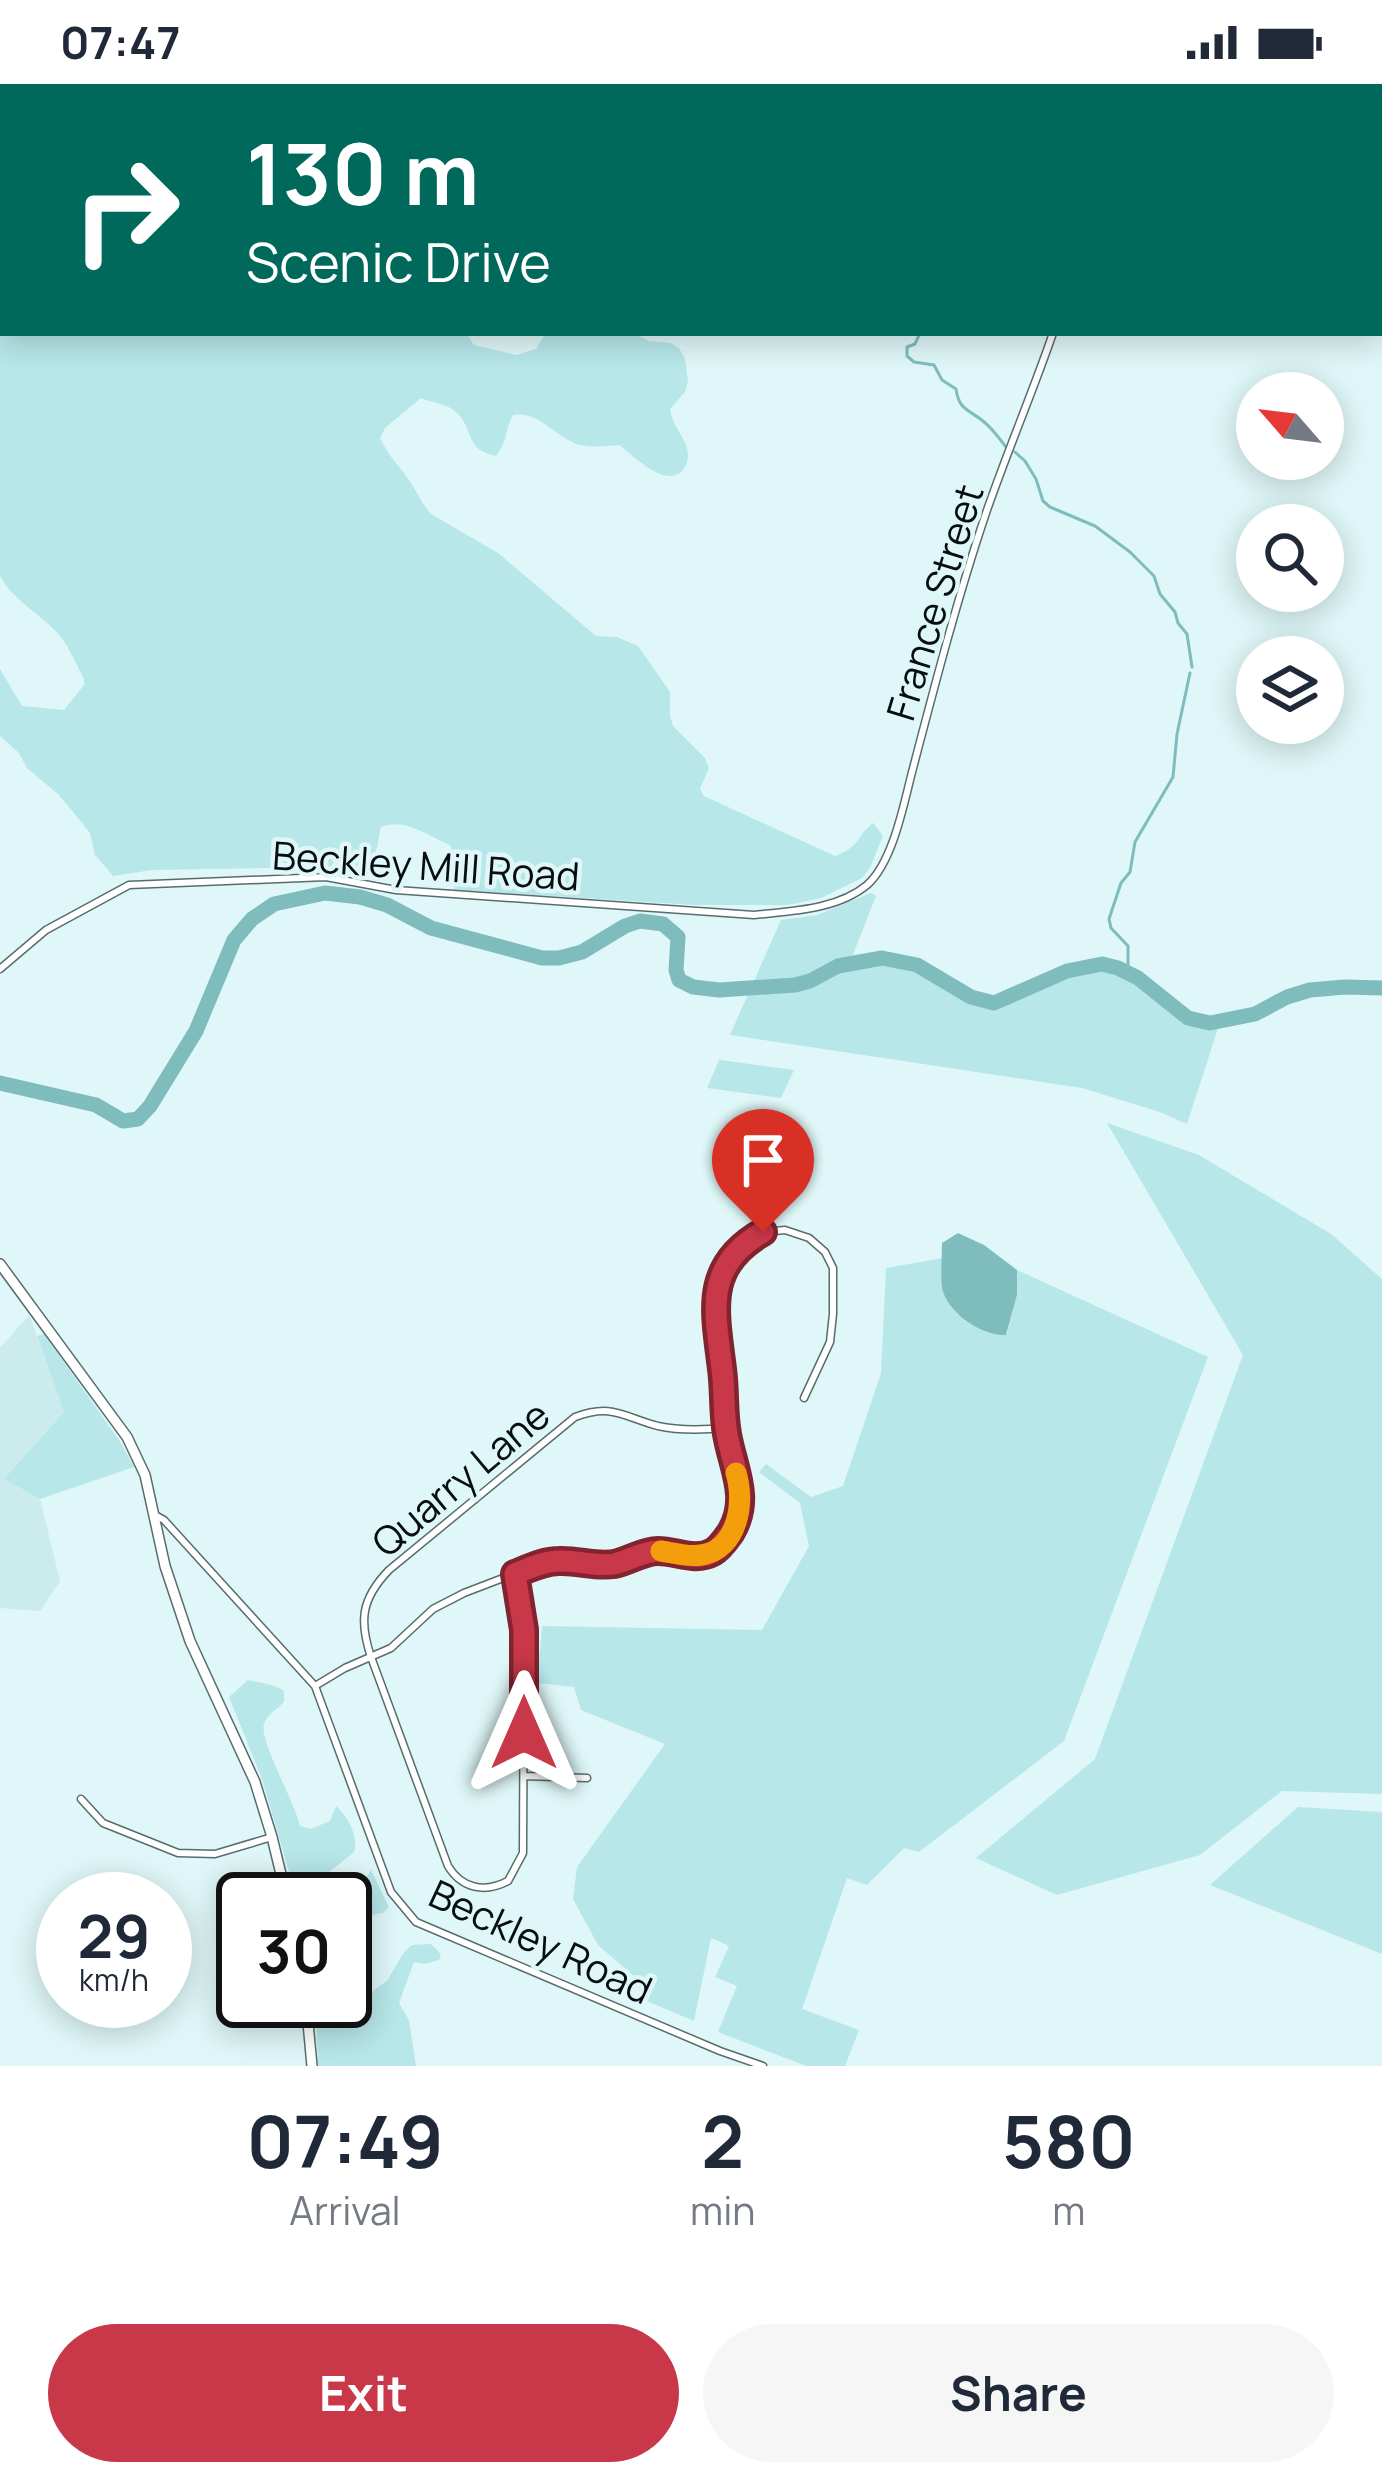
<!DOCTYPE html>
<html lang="en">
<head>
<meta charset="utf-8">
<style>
  body { margin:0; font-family:Manrope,sans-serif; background:#f6f6f7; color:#1f2937; height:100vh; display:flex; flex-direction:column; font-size:45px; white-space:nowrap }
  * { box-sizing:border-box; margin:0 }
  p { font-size:39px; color:#747a83 }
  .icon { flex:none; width:66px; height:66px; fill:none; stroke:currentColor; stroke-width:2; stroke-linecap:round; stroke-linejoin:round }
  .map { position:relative; height:1982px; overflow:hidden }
  .panel { display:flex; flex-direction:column; background:#fff; flex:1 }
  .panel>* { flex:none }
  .top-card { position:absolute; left:0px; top:0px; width:1383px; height:252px; box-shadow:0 6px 30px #0003; background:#00695c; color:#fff; overflow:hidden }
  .needle { width:78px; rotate:298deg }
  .controls { position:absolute; left:1236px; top:288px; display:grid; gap:24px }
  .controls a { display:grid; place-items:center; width:108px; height:108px; border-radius:50%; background:#fff; box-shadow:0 6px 30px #0003; font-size:60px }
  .speed { position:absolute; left:36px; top:1788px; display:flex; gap:24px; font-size:60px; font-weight:700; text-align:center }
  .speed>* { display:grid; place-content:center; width:156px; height:156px; border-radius:50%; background:#fff; box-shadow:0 6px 30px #0003; line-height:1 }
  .speed small { font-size:30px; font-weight:400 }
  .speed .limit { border:6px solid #111; border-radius:18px; background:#fff; color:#111 }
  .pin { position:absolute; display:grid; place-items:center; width:102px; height:102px; color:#fff; margin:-123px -51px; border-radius:50% 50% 50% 0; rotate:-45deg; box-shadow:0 0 12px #0007 }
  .pin .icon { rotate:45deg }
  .me { position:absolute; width:132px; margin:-66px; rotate:0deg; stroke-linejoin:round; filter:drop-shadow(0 0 9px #0008) }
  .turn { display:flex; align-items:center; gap:42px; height:252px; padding:0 48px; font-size:54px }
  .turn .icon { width:156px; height:156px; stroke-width:2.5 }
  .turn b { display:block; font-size:84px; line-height:102px }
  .eta { display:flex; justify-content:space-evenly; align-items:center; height:204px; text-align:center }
  .eta b { font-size:72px; font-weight:700; line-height:84px }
  .cta { display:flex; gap:24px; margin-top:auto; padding:24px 48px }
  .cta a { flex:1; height:138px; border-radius:72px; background:#c83848; color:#fff; font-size:48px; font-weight:700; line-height:138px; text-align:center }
  .cta a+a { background:#f6f6f7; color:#1f2937 }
  .status { display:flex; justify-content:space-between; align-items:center; height:84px; padding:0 60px; background:#fff; direction:ltr }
  .status svg { height:33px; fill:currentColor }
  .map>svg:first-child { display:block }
  .built { fill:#cbebec }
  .green { fill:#b7e7e9 }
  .water { fill:#7ebcbe }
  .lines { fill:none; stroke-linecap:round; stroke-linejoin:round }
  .stream { stroke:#7ebcbe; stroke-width:3 }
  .river { stroke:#7ebcbe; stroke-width:15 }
  .street-casing { stroke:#586c6d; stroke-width:9 }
  .secondary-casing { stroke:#586c6d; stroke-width:12 }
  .street { stroke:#fff; stroke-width:6 }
  .secondary { stroke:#fff; stroke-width:9 }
  .route-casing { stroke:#82242f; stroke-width:30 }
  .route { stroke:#c83848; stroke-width:21 }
  .slow { stroke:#f59e0b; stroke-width:21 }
  .labels { text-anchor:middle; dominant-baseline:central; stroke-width:9; stroke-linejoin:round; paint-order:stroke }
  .street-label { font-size:39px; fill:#070e0f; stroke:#dff7f8 }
</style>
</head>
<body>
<div class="status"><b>07:47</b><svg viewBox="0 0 49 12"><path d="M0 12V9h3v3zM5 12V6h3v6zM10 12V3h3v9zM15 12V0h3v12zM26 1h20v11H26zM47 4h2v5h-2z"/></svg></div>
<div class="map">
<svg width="1382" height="1982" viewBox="0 0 1382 1982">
  <rect width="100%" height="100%" fill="#dff7f8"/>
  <path class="built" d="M29,1231L64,1328L4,1395L40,1415L60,1497L40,1527L0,1524V1264Z"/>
  <path class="green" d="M0,0H340L337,3H3V249H466L474,261L516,271L536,265L546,249H633L649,257L671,259L679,264L685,275L688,298L685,308L670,325C672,340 681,348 686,361C688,366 689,376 686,381C671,411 633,371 619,361C605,362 591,364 577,360C555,352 538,327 513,331C505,345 507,359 496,372C464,365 475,348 458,330C450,320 433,319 421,314L385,344L380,354C387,370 399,382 409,396C417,407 421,419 431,430L498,469L596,552L617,553L638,562L670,608V631L673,642L705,674L709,684L700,705L704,712L835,772C862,762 855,753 873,739L883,752L870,784L862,794L821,814L788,821H695L454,806L456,797L449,793L453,771L450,761C428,752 405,733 381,743C377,760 378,775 361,787L321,783L152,786L113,792L95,771L90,749L78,734L58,710L27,684L19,669L0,652V585L22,622L64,626L84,601V595C77,582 70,565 61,553C43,531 13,517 0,492Z
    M465,0H834L838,3H468Z
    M871,809L876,812L850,878C887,870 916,878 946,898C959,906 972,917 987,919C1000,920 1010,913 1021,907C1045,894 1081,875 1108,881C1153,889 1172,943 1220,938L1187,1040L1160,1028L1082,1004L730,951L781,836L817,831Z
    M719,976H720L794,986L781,1014L707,1004Z
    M1107,1039L1199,1071L1331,1150L1382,1195V1710L1282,1707L1200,1771L1057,1811L976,1774L1095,1675L1243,1271Z
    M943,1174L942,1207L958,1229L1007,1250L1017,1211V1186L1208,1273L1064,1657L919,1768L904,1764L867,1801L847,1794L802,1925L859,1946L845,1982H806L718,1948L737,1902L715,1893L729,1862L711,1854L694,1937L642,1915L637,1895L598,1861L573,1815L577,1783L665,1660L581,1626L574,1603L537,1599L542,1542L762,1546L809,1462L800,1419L759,1388L766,1380L811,1413L843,1402L881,1289L886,1184Z
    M44,1250L121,1359L134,1383L40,1415L4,1395L64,1328L37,1252Z
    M248,1596C260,1599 273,1600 284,1607V1618C277,1625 267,1631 264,1640C259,1657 295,1718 300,1742L311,1745L330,1737L336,1722C348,1732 359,1753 354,1768L318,1797V1815H297L262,1695L229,1613Z
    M1298,1723L1382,1728V1870L1210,1801Z
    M371,1786L389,1823L383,1829C362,1831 358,1847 345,1862V1840L361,1815L365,1795Z
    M431,1860L441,1870L439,1876L425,1880L414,1878L399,1919L409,1936L416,1982H318L315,1917H345V1909L350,1918L358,1917L387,1897L404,1868L412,1861Z"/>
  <path class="water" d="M958,1149L984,1161L1017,1186V1211L1006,1251C983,1252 952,1232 943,1208C940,1200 942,1169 942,1159Z"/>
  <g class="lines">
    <path class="stream" d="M795,0L798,3
      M920,249L915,260L907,263V272L914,278L934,281L942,296L956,305C959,326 968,325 983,337C992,344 999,354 1006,363
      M1015,368L1025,377L1036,395L1043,417L1050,423L1095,442L1130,468L1154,492L1160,510L1175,528L1178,539L1187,550L1192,583
      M1128,888V862L1111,844L1109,835L1121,799L1130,788L1135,758L1173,693L1177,650L1190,589"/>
    <path class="river" d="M0,999L96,1021L123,1037L138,1035L150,1022L196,947L234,856L252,835L274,820L325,809L360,813L387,821L431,844L542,874H559L582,868L625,842L640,837L663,840L678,853L676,886L679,896L693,903L719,906L795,901L810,897L838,882L882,874L917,881L971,913L994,919L1067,887L1102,880L1118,884L1138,894L1188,934L1210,939L1255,930L1287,913L1310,906L1345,903L1382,904"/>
    <g class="street-casing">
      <path id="street" d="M1241,0V3
        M0,885L46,846L129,801L326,793L396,806L754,831C790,827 837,826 867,801C892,779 903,724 911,692C934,604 957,515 986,429C1007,368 1032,310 1053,249
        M155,1431L164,1436L315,1602L391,1808L416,1838L720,1967L763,1982
        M515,1490L524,1545L523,1769L508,1797C485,1809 462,1805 448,1782L371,1573C359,1537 361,1515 389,1486L575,1333C613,1319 623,1333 658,1342C680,1347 703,1346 726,1344
        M315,1602L345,1584L391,1564L433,1525L464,1509L537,1481L561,1477L608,1481L656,1466L686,1472L704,1471L717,1466L730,1450L739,1432L742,1416L726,1344L723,1288L714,1217L718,1198L730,1176L744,1159L763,1148L785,1146L809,1154L825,1168L833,1184V1230L830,1258L804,1314
        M524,1692L587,1694
        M81,1715L103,1739L178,1769L215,1770L272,1753"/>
    </g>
    <g class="secondary-casing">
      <path id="secondary" d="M0,1180L127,1353L145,1391L165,1482L190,1557L255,1698L272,1753L287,1815
        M306,1917L312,1982"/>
    </g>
    <use href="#street" class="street"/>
    <use href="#secondary" class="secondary"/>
  </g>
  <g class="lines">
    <g class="route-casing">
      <path id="route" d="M524,1649V1546L515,1490C530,1484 544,1477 559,1477C578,1476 595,1483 614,1480C629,1477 643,1467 658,1467C677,1467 695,1478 713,1468C720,1464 726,1455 731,1448C751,1414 733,1385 727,1350C723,1329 725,1307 722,1285C715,1227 703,1182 763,1148"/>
    </g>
    <use href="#route" class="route"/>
    <path class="slow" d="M661,1467C674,1469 687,1473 701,1471C738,1466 745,1418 736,1389"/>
  </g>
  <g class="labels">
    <g class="street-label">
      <text transform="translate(934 518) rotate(-73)">France Street</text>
      <text transform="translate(426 781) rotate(4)">Beckley Mill Road</text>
      <text transform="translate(460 1394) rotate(-40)">Quarry Lane</text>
      <text transform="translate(541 1857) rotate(25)">Beckley Road</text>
    </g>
  </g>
</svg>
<div class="controls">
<a><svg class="needle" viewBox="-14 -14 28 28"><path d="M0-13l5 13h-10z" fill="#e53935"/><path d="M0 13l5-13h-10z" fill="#747a83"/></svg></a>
<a><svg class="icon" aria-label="search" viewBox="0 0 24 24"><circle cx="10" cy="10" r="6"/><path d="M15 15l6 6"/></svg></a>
<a><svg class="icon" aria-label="layers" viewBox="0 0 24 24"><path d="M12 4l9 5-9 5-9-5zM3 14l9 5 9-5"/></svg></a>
</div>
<div class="speed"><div>29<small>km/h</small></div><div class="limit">30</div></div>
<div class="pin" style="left:763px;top:1148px;background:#d93025"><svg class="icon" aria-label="arrive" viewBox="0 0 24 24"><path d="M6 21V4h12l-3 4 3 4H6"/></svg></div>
<svg class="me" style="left:524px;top:1649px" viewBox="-20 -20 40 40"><path d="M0-17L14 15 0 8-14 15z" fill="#c83848" stroke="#fff" stroke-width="4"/></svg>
<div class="top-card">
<div class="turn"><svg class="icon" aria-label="right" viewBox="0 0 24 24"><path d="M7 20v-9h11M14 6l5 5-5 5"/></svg><div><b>130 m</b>Scenic Drive</div></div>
</div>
</div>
<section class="panel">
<div class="eta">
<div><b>07:49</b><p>Arrival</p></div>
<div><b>2</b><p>min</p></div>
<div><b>580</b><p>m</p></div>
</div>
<div class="cta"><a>Exit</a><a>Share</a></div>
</section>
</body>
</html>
